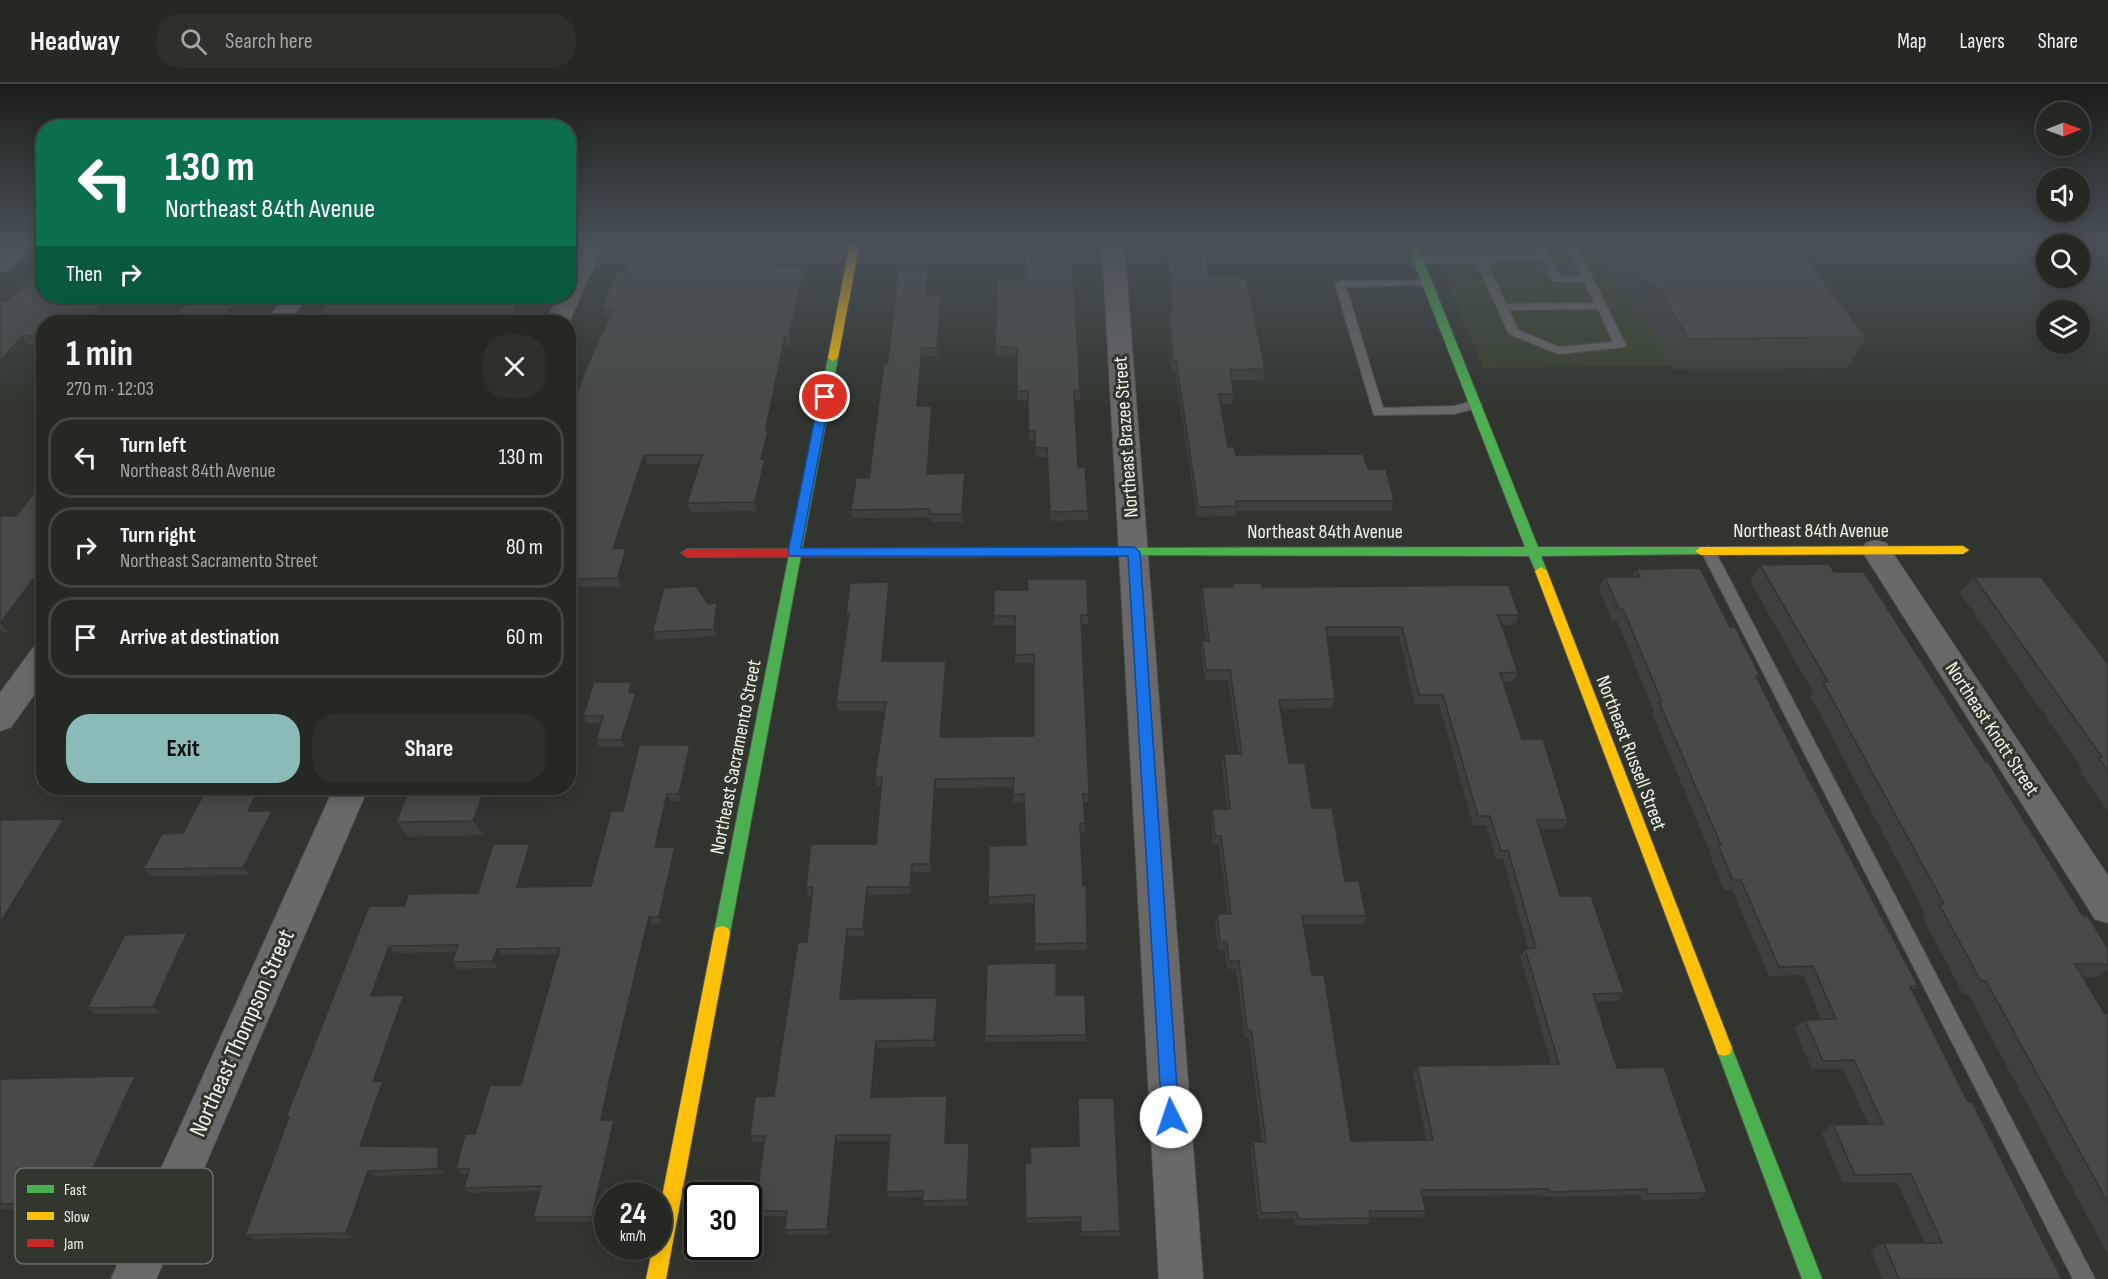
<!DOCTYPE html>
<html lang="en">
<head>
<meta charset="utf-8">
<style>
  body { margin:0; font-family:"Sofia Sans Condensed",sans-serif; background:#2e302b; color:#f1f3f6; height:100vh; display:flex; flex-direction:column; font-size:22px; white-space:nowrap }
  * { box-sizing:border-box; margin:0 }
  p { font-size:20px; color:#a4a6a6 }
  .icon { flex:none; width:33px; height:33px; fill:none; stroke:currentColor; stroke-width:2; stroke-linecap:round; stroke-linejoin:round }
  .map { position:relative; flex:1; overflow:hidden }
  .sheet { position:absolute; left:36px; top:231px; width:540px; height:480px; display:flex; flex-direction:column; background:#262823; border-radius:24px; box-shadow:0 3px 15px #0003,0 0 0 2px #424441 }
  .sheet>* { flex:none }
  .banner { position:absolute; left:36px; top:36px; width:540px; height:183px; border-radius:24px; box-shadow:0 3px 15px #0003,0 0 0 2px #424441; background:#0b6e4f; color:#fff; overflow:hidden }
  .needle { width:39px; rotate:89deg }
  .fabs { position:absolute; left:2036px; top:18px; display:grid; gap:12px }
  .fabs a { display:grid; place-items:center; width:54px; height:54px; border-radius:50%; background:#262823; box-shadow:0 3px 15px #0003,0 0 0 2px #424441; font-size:30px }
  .speed { position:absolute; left:594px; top:1098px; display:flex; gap:12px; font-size:30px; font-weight:700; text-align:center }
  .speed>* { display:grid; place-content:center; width:78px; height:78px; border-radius:50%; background:#262823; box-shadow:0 3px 15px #0003,0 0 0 2px #424441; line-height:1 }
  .speed small { font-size:15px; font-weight:400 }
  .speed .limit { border:3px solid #111; border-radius:9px; background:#fff; color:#111 }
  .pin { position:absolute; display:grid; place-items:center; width:51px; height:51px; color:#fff; margin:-26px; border:3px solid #fff; border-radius:50%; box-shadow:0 2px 6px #0007 }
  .me { position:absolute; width:66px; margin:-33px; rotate:356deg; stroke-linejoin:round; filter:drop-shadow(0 0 4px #0008) }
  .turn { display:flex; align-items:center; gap:21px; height:126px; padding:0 30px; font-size:27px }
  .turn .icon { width:78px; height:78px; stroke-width:2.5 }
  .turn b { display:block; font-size:42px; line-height:51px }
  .then { display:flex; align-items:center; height:57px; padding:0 30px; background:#0003; gap:12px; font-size:22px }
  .round { display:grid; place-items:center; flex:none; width:63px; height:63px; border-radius:24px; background:#2e302b }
  .head { display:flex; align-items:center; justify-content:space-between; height:102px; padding:0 30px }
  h1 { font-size:36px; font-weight:700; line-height:45px }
  .action { display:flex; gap:12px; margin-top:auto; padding:12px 30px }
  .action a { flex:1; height:69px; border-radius:24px; background:#8bbbb9; color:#111; font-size:24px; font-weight:700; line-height:69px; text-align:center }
  .action a+a { background:#2e302b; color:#f1f3f6 }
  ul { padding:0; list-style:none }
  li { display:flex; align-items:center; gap:18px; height:81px; margin:0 12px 9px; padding:0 18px; border:3px solid #424441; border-radius:24px }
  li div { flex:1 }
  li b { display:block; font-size:22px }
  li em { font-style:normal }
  header { display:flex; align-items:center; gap:36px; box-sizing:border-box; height:84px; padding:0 30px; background:#262823; border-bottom:2px solid #424441 }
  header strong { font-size:28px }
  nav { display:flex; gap:33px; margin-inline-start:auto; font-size:21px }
  .search { width:420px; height:54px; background:#2e302b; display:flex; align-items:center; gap:15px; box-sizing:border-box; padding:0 21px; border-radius:24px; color:#a4a6a6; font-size:22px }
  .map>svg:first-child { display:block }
  .green { fill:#36432b }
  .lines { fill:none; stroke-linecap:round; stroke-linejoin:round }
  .lane-casing { stroke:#50534e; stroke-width:2 }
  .street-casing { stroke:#50534e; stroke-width:2 }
  .fast-casing { stroke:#50534e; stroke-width:2 }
  .slow-casing { stroke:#50534e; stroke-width:2 }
  .jam-casing { stroke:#50534e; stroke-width:2 }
  .lane { fill:#6b686a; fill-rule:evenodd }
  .street { fill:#6b686a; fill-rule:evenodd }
  .fast { fill:#4caf50; fill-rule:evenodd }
  .slow { fill:#ffc107; fill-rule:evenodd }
  .jam { fill:#c62828; fill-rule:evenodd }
  .wall { fill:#3d403c; fill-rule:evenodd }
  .shaded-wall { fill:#323431 }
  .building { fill:#474a46; stroke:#323431; stroke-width:1.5; fill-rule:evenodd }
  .route { fill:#1a73e8; stroke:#114b97; stroke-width:1.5 }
  .labels { text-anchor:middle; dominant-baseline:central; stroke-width:6; stroke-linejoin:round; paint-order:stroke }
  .street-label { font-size:20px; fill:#eff3ec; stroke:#32372d }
  .near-street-label { font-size:24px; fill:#eff3ec; stroke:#32372d }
  .key { fill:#32372d; stroke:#6b6f66; stroke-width:1.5 }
  .key-label { font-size:16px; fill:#eff3ec }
</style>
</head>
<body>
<header>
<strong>Headway</strong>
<div class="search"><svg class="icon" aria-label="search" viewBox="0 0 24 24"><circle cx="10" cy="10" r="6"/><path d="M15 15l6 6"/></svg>Search here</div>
<nav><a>Map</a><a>Layers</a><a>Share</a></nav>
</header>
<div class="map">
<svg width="2108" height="1195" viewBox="0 0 2108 1195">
  <rect width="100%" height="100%" fill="#32352f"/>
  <path class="green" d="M1551,158H1762L1852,280L1483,284L1433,162L1552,161Z"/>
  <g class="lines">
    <g class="lane-casing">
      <path id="lane" d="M1293,158H1353L1348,161H1298Z
        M1532,158H1542L1560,192H1581L1565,158H1575L1626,261L1624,263L1558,270L1509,250L1476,178L1419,179L1414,176L1419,173L1538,171ZM1542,177L1552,197L1584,198L1595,219L1506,220L1487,178ZM1598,225L1613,258L1559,263L1518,246L1509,226Z
        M1428,196L1433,199L1432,201L1346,203L1383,324L1454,322L1476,316L1482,320L1480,323L1454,330L1374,331L1335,200L1340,197Z
        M1708,462L1715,467L2095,1195H2073L1701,467Z"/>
    </g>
    <g class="street-casing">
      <path id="street" d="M12,158H35L8,186L0,188V169Z
        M583,158H605L568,240L546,238L558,212H568V189Z
        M1102,158H1124L1203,1195H1159Z
        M285,212H308L289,238H265Z
        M1876,456L1886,459L2108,792V839L2095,835L1866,473L1862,466L1866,459Z
        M44,560V597L11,643L0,647V609L33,564Z
        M334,704H368L156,1195H111Z"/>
    </g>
    <g class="fast-casing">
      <path id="fast" d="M1406,158H1416L1538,463H1701L1707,467L1705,470L1541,472L1547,487L1541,491L1537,490L1529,472L1102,471L1100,468L1106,464L1525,463Z
        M833,271L838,274L730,849L728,854L722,856L716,854L714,849L828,274Z
        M1724,956L1730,958L1732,964L1822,1195H1802L1716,964L1718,958Z"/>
    </g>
    <g class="slow-casing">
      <path id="slow" d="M850,158H860L838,274L833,277L828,274Z
        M1963,462L1969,466L1963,470L1701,471L1695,467L1701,463Z
        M1541,483L1547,487L1732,964L1730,970L1724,972L1718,970L1716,964L1535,487Z
        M722,842L728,844L730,849L666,1195H646L653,1162H658V1133L714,849L716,844Z"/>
    </g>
    <g class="jam-casing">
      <path id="jam" d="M1106,464L1112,468L1106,472L687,473L681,469L687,465Z"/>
    </g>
    <use href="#lane" class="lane"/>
    <use href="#street" class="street"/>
    <use href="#fast" class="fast"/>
    <use href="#slow" class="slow"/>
    <use href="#jam" class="jam"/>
  </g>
  <path class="wall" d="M1163,158H1203L1209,193L1265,285L1263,296H1231L1234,310L1232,320H1221L1228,363L1236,371L1368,385L1394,417L1391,427H1236L1235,432L1197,433L1175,287H1172L1168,237L1169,226H1172Z
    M1602,158H1794L1866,253L1847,284L1673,285L1644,232H1633L1601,175L1605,164Z
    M758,182L805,183L807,192L791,262H787L770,343L769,351L770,356L765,376L767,384L757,427L690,428L687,419L699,380H647L619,464L630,473L622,503H572L568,515V331L609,234H605L602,225Z
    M929,185V193L928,210L942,218L938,272H923L919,322L933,330L928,390L965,389L966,397L963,438H931L930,433L852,434L851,426L869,394L887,280Z
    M998,194L1080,306V316H1075L1078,384L1088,427V436L1050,437L1047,373H1035V356H1029L1028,316H1017V273L995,271Z
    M125,212L101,238H44V261H29L0,295L6,218Z
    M252,212L232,238H171Z
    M332,212H529L516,238H319L317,235Z
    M44,308V326L36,317Z
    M0,432H16L9,548H3L0,552Z
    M1760,481L1834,488L2083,832L2108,865V885L2097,893H2083L2105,930H2108V1171L1968,910H1963L1923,834L1926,831L1811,613L1814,610L1750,497Z
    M1636,485L1730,543L1760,592L1758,596L1795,669L1918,902L1912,906L1968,1018L2062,1195H1882L1871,1166L1884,1159H1925L1897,1098H1842L1821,1048L1833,1041L1868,1040L1843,985H1812L1794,944L1805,936L1821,935L1803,891L1769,892L1732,806H1724L1710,771L1711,770L1652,629L1654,627L1617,537H1612L1599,504L1605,493H1632Z
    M1974,493L2108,580V728L2080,687L2082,685L1960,509Z
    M1232,499L1519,531L1515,541H1501L1518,588L1513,598H1503L1522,655L1568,736L1563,745H1540L1560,812L1624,909L1617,917H1595L1617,984L1707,1109L1698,1115L1641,1116L1639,1111L1543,1113L1542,1111L1423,1112L1426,1127L1421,1133H1371V1134L1367,1140L1295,1141L1294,1134L1258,1135L1251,1064L1253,1058H1262L1249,954H1245L1236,885H1227L1225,866H1218L1215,839L1217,830H1228L1219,760L1213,761L1211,733L1212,725H1227L1222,679L1224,670H1239L1228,596H1205L1201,566L1202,557H1206L1201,513L1202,503H1232ZM1327,552H1399L1415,620H1439L1473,741H1486L1496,775H1503L1528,864L1525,865L1520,872L1551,980L1417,982L1413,989L1426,1056L1351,1057L1312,891L1304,840H1363L1366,832L1345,797L1312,724L1289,679L1280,625L1332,624L1335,615Z
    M891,507L884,577L947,585L942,653L1034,652V579H1015V541H994V532L1088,531V540H1081L1089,710L1088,718H1084L1085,747L1080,748L1087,859V866L1035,867L1034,819L989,820L988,813L1026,761L1024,719H1013V703L936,704L932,788H913L911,810L869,811L865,852H849L843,915L937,914L938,921L936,963L878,964L874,1013L947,1012L949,1018L947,1059L970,1065L968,1122H924L922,1117V1113H888L886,1108L890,1057H838L830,1150L788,1151L785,1146L787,1132H759L755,1127L764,1058H753L750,1052L774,1012L807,858L812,811L808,812L806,804L876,760L882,702H877L875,693L885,627H838L836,618L848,538L846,530Z
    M717,519L720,527L716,552L656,556L652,548L708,520Z
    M631,598L635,606L634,609H636L640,616L625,663H599L596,656L600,639H586L583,632Z
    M690,661L693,669L682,717H671L660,763L678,770L662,839L652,840L614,1004L607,1036L618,1041L597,1137L539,1138L533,1133L540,1107L470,1109L464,1104L468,1090H463L456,1085L475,1050L521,1001L558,870L502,871L498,884L458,885L452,878L455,868L395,869L380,912L411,918L382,997L390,1003L369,1062L438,1063L445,1068V1090L376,1092L354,1154L254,1155L245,1151L289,1035L286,1033L404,822L478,809L530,760L535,767L524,803L591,802L623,727Z
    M44,664V686L35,679Z
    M500,704L484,751L408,753L396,738Z
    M258,727L279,734L251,791L152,792L143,785L183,749Z
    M195,856L161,929L96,930L87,924Z
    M1056,911L1086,951V957L986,958L985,952Z
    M0,995L145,998L82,1138H24L12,1133L17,1125H0Z
    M1025,1079L1120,1147V1152H1081L1080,1137L1027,1139Z"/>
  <path class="shaded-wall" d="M760,158H765L755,191L753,182Z
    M805,183L807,192L791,262L789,253Z
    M929,185V193L927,218L926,210Z
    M941,210L942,218L938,272L937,264Z
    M111,212H125L101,238H86Z
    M240,212H252L232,238H229L225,232Z
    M522,212H529L516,238H508Z
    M219,232L223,238H214Z
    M22,252L29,261L0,295V277Z
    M785,253L787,262L770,343L769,351L770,356L765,376L767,384L757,427L755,418L761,375L768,334Z
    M922,264L923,272L918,330L917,322Z
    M932,322L933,330L928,398L927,390Z
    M644,371L647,380L616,473L613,465Z
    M965,389L966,397L963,438L962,430Z
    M626,464L630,473L622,503L618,494Z
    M44,481V501L9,548L0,539Z
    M568,495L572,503L568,515Z
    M889,498L891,507L884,586L882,577Z
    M717,519L720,527L716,552L714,545Z
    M0,545L3,548L0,552Z
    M946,577L947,585L942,662L940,653Z
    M631,598L635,606L632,616L629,609Z
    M636,609L640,616L625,663L621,656Z
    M690,661L693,669L682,717L679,710Z
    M935,695L936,704L932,788L930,780Z
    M259,704H270L255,734L248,727Z
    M485,704H500L484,751L473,737Z
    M667,710L671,717L659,770L655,763Z
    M272,727L279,734L251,791L243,784Z
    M64,735L73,742L0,862V839Z
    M530,760L535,767L522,810L517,803Z
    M675,763L678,770L662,839L659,833Z
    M912,780L913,788L911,810L910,803Z
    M867,803L869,811L865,852L863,845Z
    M649,833L652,840L614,1004L606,1042L601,1036L609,998Z
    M847,845L849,852L842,922L840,915Z
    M187,849L195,856L161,929L153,923Z
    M389,862L395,869L377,918L371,912Z
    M497,865L502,871L498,884L493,877Z
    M404,911L411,918L380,1003L373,998Z
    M937,914L938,921L936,963L934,956Z
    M876,957L878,964L873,1019L871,1013Z
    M135,992L145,998L82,1138L71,1133Z
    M383,997L390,1003L367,1067L360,1062Z
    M947,1012L949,1018L947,1065L945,1059Z
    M614,1036L618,1041L597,1137L592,1133Z
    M836,1051L838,1057L830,1150L827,1145Z
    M969,1059L970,1065L968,1122L967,1116Z
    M438,1063L445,1068V1090L438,1085Z
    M368,1087L376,1092L354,1154L346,1149Z"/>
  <path class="building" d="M637,158H760L753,182L805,183L789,253H785L768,334L766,347H768L761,375H765L755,418L687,419L702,371H644L613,465L626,464L618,494L568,495V331L585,287L613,225H602L615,189H625Z
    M1165,158H1203L1209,193H1246L1265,285L1230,286L1234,310H1219L1228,363H1234L1236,371L1363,370L1368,385H1386L1394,417H1236L1237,422L1198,423L1176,277H1173L1169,226H1174Z
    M1620,158H1794L1866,253L1688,255L1657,202H1646Z
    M1072,171L1080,306L1074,307L1078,384L1085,383L1088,427L1050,428L1047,364H1035V347H1028V307H1017V264L995,262L998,194H1025V172Z
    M44,179V212H111L86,238H44V252H22L0,277V218H6Z
    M898,185H929L926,210H941L937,264H922L917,322H932L927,390L965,389L962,430H930V425L851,426L856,394H869L884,279L887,280L890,260Z
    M192,212H240L225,232H219L214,238H171Z
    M332,212H522L508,238H327L329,235H317Z
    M44,308V317H36Z
    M44,404V481L0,539V432H16L33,410H38Z
    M1829,480L1834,488H1864L1986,678H1988L2083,832H2088L2108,865V880H2075L2105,930H2108V1119L1986,897H1981L1939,820H1944L1823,598H1828L1760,481Z
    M1700,484L1730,543H1735L1760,592H1756L1795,669L1918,902H1910L1968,1018H1972L2062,1195H1899L1884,1159H1942L1911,1090L1855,1091L1833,1041L1883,1040L1854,976L1823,977L1805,936L1836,935L1813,882L1779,883L1741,796H1733L1718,761H1721L1659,618H1662L1623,525H1619L1605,493H1640L1636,485Z
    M1974,493H2041L2108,580V687L2098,673H2102Z
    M1027,495H1087L1088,531H1081L1089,710H1083L1085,739L1080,740L1083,802H1086L1087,859L1035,860L1034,811L988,813L989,762L1026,761L1024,710L1013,711L1014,694L935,695L930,780H912L910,803H867L863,845H847L840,915L937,914L934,956L876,957L871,1013L947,1012L945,1059H969L967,1116L922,1117L923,1107L886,1108L890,1051H836L827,1145L785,1146L787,1127H755L765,1052H750L755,1013L774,1012L798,858H807L813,803L806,804L811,760H876L882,693H875L886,618H836L849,529L846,530L850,499L889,498L882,577H946L940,653L1034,652V570L1015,571V532H994V506H1028Z
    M1232,499H1262V503H1292L1509,501L1519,531H1498L1518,588L1500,589L1522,655H1543L1568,736H1537L1560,812H1591L1624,909L1593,910L1617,984L1664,983L1707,1109L1648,1110L1647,1105L1549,1108L1548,1105L1421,1106L1426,1127H1369L1371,1134L1298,1135L1297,1128L1261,1129L1253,1058H1266L1251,946H1247L1239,877H1229L1227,858H1220L1217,830H1231L1221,752H1215L1212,725H1230L1224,670H1242L1230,586H1206L1202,557H1209L1202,503H1233ZM1326,543H1402L1419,611H1443L1478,732H1490L1501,767L1508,766L1536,864L1525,865L1559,980L1417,982L1433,1056L1351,1057L1324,891H1312L1302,832H1366L1359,797H1345L1332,724H1312L1305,679H1289L1279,616L1335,615Z
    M696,502L708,520L717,519L714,545L652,548L664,504Z
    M594,598H631L629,609H636L621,656H596L603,632H583Z
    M639,661H690L679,710H667L655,763H675L659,833H649L609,998L601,1036H614L592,1133H533L541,1102L464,1104L469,1085H456L465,1050H475L490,1001H521L560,864L497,865L493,877L452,878L458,861L389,862L371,912L404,911L373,998L383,997L360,1062L438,1063V1085L368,1087L346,1149L245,1151L289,1033H286L369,822H404L409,810L478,809L493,760H530L517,803L591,802L611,727H623Z
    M44,664V678L35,679Z
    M207,704H259L248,727H272L243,784L143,785L162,750L183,749Z
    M410,704H485L473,737L396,738Z
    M64,735L0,839V736Z
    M187,849L153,923L87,924L125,851Z
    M1056,879V911H1085L1086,951L985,952L987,880Z
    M135,992L71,1133H12L19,1120H0V995Z
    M1078,1014H1114L1120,1147L1081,1148V1133L1026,1134L1025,1079H1031L1030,1063L1079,1062Z"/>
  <linearGradient id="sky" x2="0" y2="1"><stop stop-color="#1c1d1a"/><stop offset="0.49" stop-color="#495158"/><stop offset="1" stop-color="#495158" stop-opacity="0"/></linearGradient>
  <rect width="2108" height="325" fill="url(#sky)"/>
  <path class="route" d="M825,310L830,313L801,464L1134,463L1140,468L1179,1033L1177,1039L1171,1042L1164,1039L1162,1033L1128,472H790L788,468L819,313Z"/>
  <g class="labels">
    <g class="street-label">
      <text transform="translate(1126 353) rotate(-94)">Northeast Brazee Street</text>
      <text x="1811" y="447">Northeast 84th Avenue</text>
      <text x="1325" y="448">Northeast 84th Avenue</text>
      <text transform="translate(1992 645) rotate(57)">Northeast Knott Street</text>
      <text transform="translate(1631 669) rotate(69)">Northeast Russell Street</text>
      <text transform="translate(736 673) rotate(-79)">Northeast Sacramento Street</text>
    </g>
    <g class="near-street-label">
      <text transform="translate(242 949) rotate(-66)">Northeast Thompson Street</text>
    </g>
  </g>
  <rect x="15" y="1084" width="198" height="96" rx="9" class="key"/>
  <rect x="27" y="1101" width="27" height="8" fill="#4caf50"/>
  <rect x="27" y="1128" width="27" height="8" fill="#ffc107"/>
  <rect x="27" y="1155" width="27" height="8" fill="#c62828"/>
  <g class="key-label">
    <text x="64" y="1111">Fast</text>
    <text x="64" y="1138">Slow</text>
    <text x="64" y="1165">Jam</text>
  </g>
</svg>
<div class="fabs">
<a><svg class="needle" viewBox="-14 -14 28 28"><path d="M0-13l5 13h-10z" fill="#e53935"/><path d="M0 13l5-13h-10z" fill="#a4a6a6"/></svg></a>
<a><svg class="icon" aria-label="sound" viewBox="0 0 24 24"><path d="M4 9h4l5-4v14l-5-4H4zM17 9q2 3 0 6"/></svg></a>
<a><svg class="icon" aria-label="search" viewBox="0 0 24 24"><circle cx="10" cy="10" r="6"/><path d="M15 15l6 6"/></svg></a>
<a><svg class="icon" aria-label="layers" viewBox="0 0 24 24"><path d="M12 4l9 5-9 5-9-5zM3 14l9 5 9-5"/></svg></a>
</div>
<div class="speed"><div>24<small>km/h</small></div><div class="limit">30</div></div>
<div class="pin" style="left:825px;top:313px;background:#d93025"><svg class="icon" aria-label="arrive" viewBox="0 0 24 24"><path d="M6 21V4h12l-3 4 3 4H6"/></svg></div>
<svg class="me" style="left:1171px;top:1033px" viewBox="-20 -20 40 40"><circle r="19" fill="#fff"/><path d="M0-13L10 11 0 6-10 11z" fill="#1a73e8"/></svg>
<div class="banner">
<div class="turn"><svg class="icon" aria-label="left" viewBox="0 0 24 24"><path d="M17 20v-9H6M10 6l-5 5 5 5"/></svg><div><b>130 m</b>Northeast 84th Avenue</div></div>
<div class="then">Then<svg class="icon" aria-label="right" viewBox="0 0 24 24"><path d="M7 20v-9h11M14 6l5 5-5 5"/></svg></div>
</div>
<section class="sheet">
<div class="head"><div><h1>1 min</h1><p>270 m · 12:03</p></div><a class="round"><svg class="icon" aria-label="close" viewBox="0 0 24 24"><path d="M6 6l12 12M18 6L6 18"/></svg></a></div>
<ul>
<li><svg class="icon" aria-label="left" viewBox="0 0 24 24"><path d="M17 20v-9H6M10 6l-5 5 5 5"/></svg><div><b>Turn left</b><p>Northeast 84th Avenue</p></div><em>130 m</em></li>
<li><svg class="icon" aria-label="right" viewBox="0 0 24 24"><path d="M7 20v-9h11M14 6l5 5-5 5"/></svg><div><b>Turn right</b><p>Northeast Sacramento Street</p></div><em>80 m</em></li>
<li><svg class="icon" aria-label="arrive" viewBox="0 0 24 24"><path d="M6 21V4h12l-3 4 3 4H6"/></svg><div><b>Arrive at destination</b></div><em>60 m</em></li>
</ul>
<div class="action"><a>Exit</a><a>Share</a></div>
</section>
</div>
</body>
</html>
